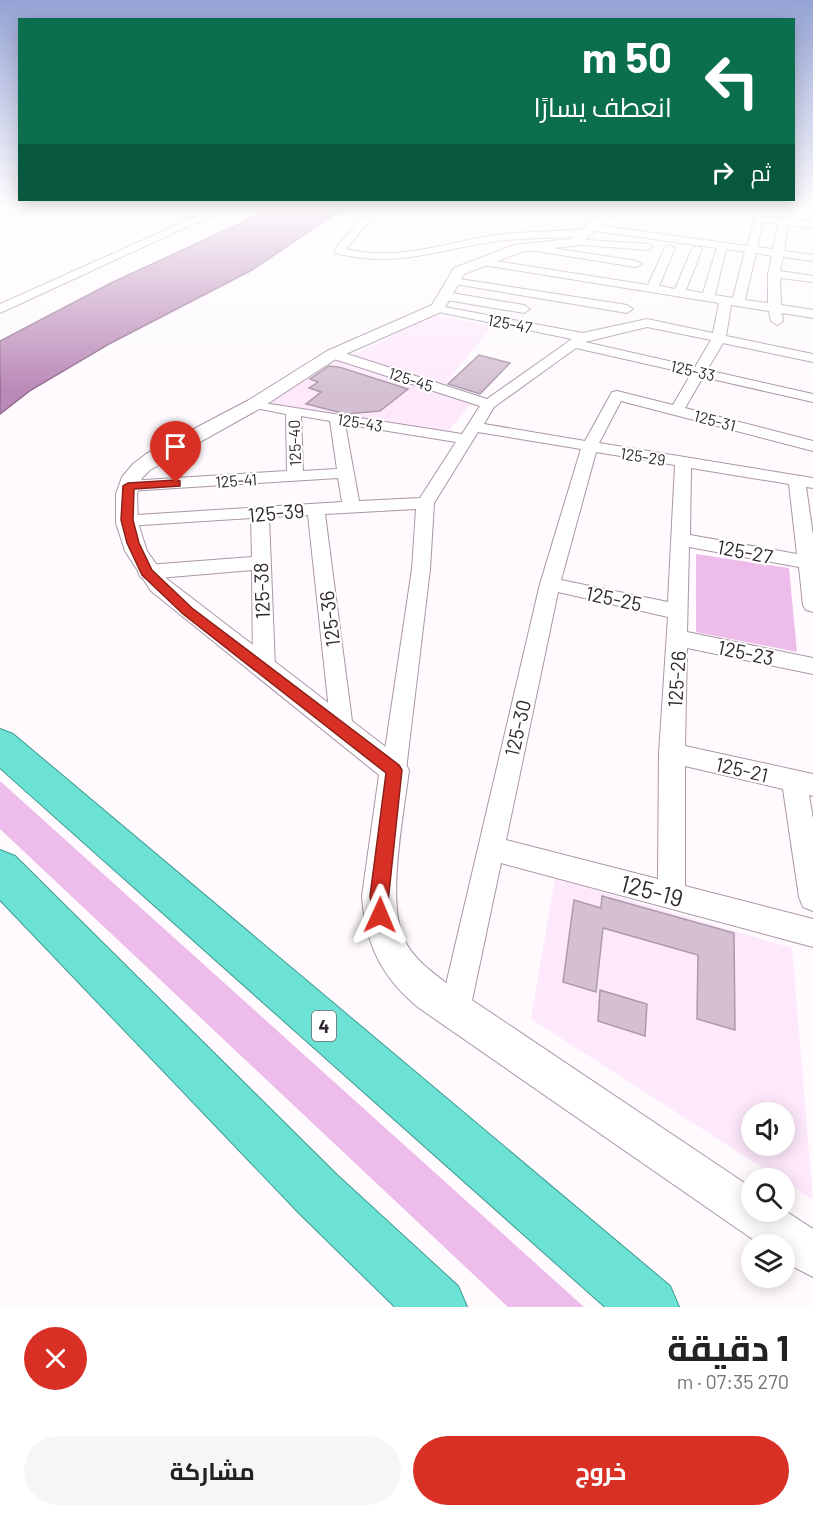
<!DOCTYPE html>
<html lang="ar">
<head>
<meta charset="utf-8">
<style>
  body { margin:0; font-family:Barlow,Cairo,sans-serif; background:#f6f6f6; color:#222; direction:rtl; height:100vh; display:flex; flex-direction:column; font-size:22px; white-space:nowrap }
  * { box-sizing:border-box; margin:0 }
  p { font-size:20px; color:#767676 }
  .icon { flex:none; width:33px; height:33px; fill:none; stroke:currentColor; stroke-width:2; stroke-linecap:round; stroke-linejoin:round }
  .map { position:relative; height:1307px; overflow:hidden; direction:ltr }
  .sheet { display:flex; flex-direction:column; background:#fff; flex:1 }
  .sheet>* { flex:none }
  .top-card { position:absolute; left:18px; top:18px; width:777px; height:183px; border-radius:0px; box-shadow:0 3px 15px #0003; direction:rtl; background:#0b6e4f; color:#fff; overflow:hidden }
  .fabs { position:absolute; left:741px; top:1102px; display:grid; gap:12px }
  .fabs a { display:grid; place-items:center; width:54px; height:54px; border-radius:50%; background:#fff; box-shadow:0 3px 15px #0003; font-size:30px }
  .pin { position:absolute; display:grid; place-items:center; width:51px; height:51px; color:#fff; margin:-62px -26px; border-radius:50% 50% 50% 0; rotate:-45deg; box-shadow:0 0 6px #0007 }
  .pin .icon { rotate:45deg }
  .me { position:absolute; width:66px; margin:-33px; rotate:1deg; stroke-linejoin:round; filter:drop-shadow(0 0 4px #0008) }
  .turn { display:flex; align-items:center; gap:21px; height:126px; padding:0 24px; font-size:27px }
  .turn .icon { width:78px; height:78px; stroke-width:2.5 }
  .turn b { display:block; font-size:42px; line-height:51px }
  .then { display:flex; align-items:center; height:57px; padding:0 24px; background:#0003; gap:12px; font-size:22px }
  .round { display:grid; place-items:center; flex:none; width:63px; height:63px; border-radius:32px; background:#f6f6f6 }
  .head { display:flex; align-items:center; justify-content:space-between; height:102px; padding:0 24px }
  h1 { font-size:36px; font-weight:700; line-height:45px }
  .cta { display:flex; gap:12px; margin-top:auto; padding:12px 24px }
  .cta a { flex:1; height:69px; border-radius:36px; background:#d93025; color:#fff; font-size:24px; font-weight:700; line-height:69px; text-align:center }
  .cta a+a { background:#f6f6f6; color:#222 }
  .map>svg:first-child { display:block }
  .built { fill:#fee9fc; fill-rule:evenodd }
  .green { fill:#edbcea }
  .water { fill:#ba89b7; stroke:#916c8e; stroke-width:1.5 }
  .building { fill:#d4c0d2; stroke:#ac99aa; stroke-width:1.5 }
  .lines { fill:none; stroke-linecap:round; stroke-linejoin:round }
  .minor-casing { stroke:#aa97a8; stroke-width:2 }
  .tertiary-casing { stroke:#aa97a8; stroke-width:2 }
  .trunk-casing { stroke:#409c93; stroke-width:2 }
  .minor { fill:#fff; fill-rule:evenodd }
  .tertiary { fill:#fff; fill-rule:evenodd }
  .trunk { fill:#6ce2d4; fill-rule:evenodd }
  .route { fill:#d93025; stroke:#8d1f18; stroke-width:1.5 }
  .labels { text-anchor:middle; dominant-baseline:central; stroke-width:4.5; stroke-linejoin:round; paint-order:stroke }
  .far-street-label { font-size:16px; fill:#312930; stroke:#fff }
  .shield { fill:#fff; stroke:#6f696e; stroke-width:1.5 }
  .shield-label { font-size:18px; font-weight:bold; fill:#312930 }
  .street-label { font-size:20px; fill:#312930; stroke:#fff }
  .near-street-label { font-size:24px; fill:#312930; stroke:#fff }
</style>
</head>
<body>
<div class="map">
<svg width="813" height="1307" viewBox="0 0 813 1307">
  <rect width="100%" height="100%" fill="#fefafe"/>
  <path class="built" d="M434,315L492,326L444,385L351,356Z
    M338,359L473,401L447,433L269,403Z
    M555,878L792,948L813,1200L785,1182L784,1179H780L531,1019ZM752,1113H784V1146H752Z"/>
  <path class="green" d="M696,554L789,568L797,652L696,632Z
    M0,781L584,1307H508L0,829Z"/>
  <path class="water" d="M266,208H344L252,270L109,344L31,390L0,414V341L111,283L243,222Z"/>
  <path class="building" d="M479,355L510,363L480,394L448,384Z
    M329,366L339,367L408,389L380,411L346,414L306,404L321,392L309,388L318,382L310,379Z
    M602,896L734,933L735,1030L697,1019L698,955L603,928L596,992L563,982L574,900L601,908Z
    M600,990L647,1004L645,1036L598,1021Z"/>
  <g class="lines">
    <g class="minor-casing">
      <path id="minor" d="M215,208H228L0,313V304Z
        M370,208H380L346,249C398,262 446,242 497,235C526,231 556,232 585,229V225L589,224L747,246L756,216L813,222V228L788,225L784,251L813,255V261L783,257L780,271L813,276V282L780,278L781,305L813,310V318L782,313L783,321L777,325L771,321L769,311L731,305L726,336L813,354V362L723,343L707,370L813,394V402L703,377L685,408L813,441V451L621,401L599,443L813,478V488L806,487L813,535V612L806,610L803,605L799,567L689,547L687,632L813,658V674L687,648L685,746L813,774V796L809,795L813,819V911L803,907L799,897L783,789L685,766V886L813,919V947L501,863L470,1010L466,1021L455,1025L444,1021L440,1010L540,584L581,449L478,432L434,503L430,569L406,770L402,777L394,780L386,777L382,770L412,569L416,509L325,514L353,729L350,736L342,739L334,736L331,729L308,515L269,517L275,668L272,674L264,676L256,674L253,668L252,570L147,579L140,577L138,572L140,567L147,565L252,557L251,518L127,526L121,524L118,520L121,516L342,502L338,478L128,491L120,486L128,481L287,471L286,414L250,407L248,404L250,401L462,434L480,406L328,357V351H338L487,399L572,339L438,312L432,308L434,305L583,333L647,319L713,333L719,303L483,265L478,262L483,259L648,285L665,248L670,245L675,248L659,286L675,289L692,249L697,246L702,249L686,290L703,293L717,248L589,230V234L585,235C556,239 527,237 498,241C437,249 398,269 335,253V249ZM763,221L779,224L773,249L757,247ZM726,249L745,252L733,298L715,295ZM756,253L772,256L768,274V303L745,300ZM647,327L711,340L695,367L585,342ZM576,348L691,374L673,405L617,391L612,392L585,441L484,424L494,407ZM301,416L330,421L337,469L303,471ZM345,424L456,442L420,498L359,501ZM596,452L675,465L668,602L561,580ZM691,468L789,484L797,554L690,535ZM558,592L668,617L659,753L658,879L506,840Z
        M574,239L648,244L653,247L648,250L570,244V240Z
        M527,244L636,261L642,264L636,267L523,249L522,247Z
        M453,278L627,305L633,309L627,313L449,283V279Z
        M445,292L524,305L530,309L524,313L441,299L439,296Z"/>
    </g>
    <g class="tertiary-casing">
      <path id="tertiary" d="M607,208H621L579,245L521,252L464,274L443,311L339,357L261,408L150,470L142,478L137,494L138,523L147,551L167,579L404,761L409,770C404,813 386,902 404,939C412,957 429,970 445,982L752,1188V1212H784V1210L813,1229V1277L784,1262V1245H761L419,1008C382,978 365,944 362,896L379,775L151,591L125,551L116,523V494L122,477L133,464L146,454L249,400L327,351L432,305L454,268L514,245L571,239Z"/>
    </g>
    <g class="trunk-casing">
      <path id="trunk" d="M0,729L13,734L670,1286L679,1307H605L0,768Z
        M0,850L15,856L337,1175L458,1286L467,1307H395L299,1213L0,900Z"/>
    </g>
    <use href="#minor" class="minor"/>
    <use href="#tertiary" class="tertiary"/>
    <use href="#trunk" class="trunk"/>
  </g>
  <linearGradient id="sky" x2="0" y2="1"><stop stop-color="#95a3d4"/><stop offset="0.53" stop-color="#fffdff"/><stop offset="1" stop-color="#fffdff" stop-opacity="0"/></linearGradient>
  <rect width="813" height="391" fill="url(#sky)"/>
  <path class="route" d="M176,480L180,481V486L134,489L133,520L139,543L152,570L192,608L399,765L402,770L386,921L380,924L374,921L370,896L386,773L183,614L142,575L127,543L121,520L123,486L128,483Z"/>
  <g class="labels">
    <g class="far-street-label">
      <text transform="translate(510 323) rotate(11)">125-47</text>
      <text transform="translate(693 370) rotate(13)">125-33</text>
      <text transform="translate(411 379) rotate(18)">125-45</text>
      <text transform="translate(715 420) rotate(15)">125-31</text>
      <text transform="translate(360 422) rotate(9)">125-43</text>
      <text transform="translate(294 443) rotate(-92)">125-40</text>
      <text transform="translate(643 456) rotate(9)">125-29</text>
      <text transform="translate(236 480) rotate(-4)">125-41</text>
    </g>
    <rect class="shield" x="312" y="1011" width="24" height="30" rx="4.5"/>
    <g class="shield-label">
      <text x="324" y="1026">4</text>
    </g>
    <g class="street-label">
      <text transform="translate(276 512) rotate(-5)">125-39</text>
      <text transform="translate(745 551) rotate(11)">125-27</text>
      <text transform="translate(261 591) rotate(-92)">125-38</text>
      <text transform="translate(614 598) rotate(12)">125-25</text>
      <text transform="translate(329 619) rotate(-97)">125-36</text>
      <text transform="translate(746 652) rotate(12)">125-23</text>
      <text transform="translate(676 679) rotate(-86)">125-26</text>
      <text transform="translate(517 728) rotate(-77)">125-30</text>
      <text transform="translate(742 769) rotate(13)">125-21</text>
    </g>
    <g class="near-street-label">
      <text transform="translate(652 890) rotate(15)">125-19</text>
    </g>
  </g>
</svg>
<div class="fabs">
<a><svg class="icon" aria-label="sound" viewBox="0 0 24 24"><path d="M4 9h4l5-4v14l-5-4H4zM17 9q2 3 0 6"/></svg></a>
<a><svg class="icon" aria-label="search" viewBox="0 0 24 24"><circle cx="10" cy="10" r="6"/><path d="M15 15l6 6"/></svg></a>
<a><svg class="icon" aria-label="layers" viewBox="0 0 24 24"><path d="M12 4l9 5-9 5-9-5zM3 14l9 5 9-5"/></svg></a>
</div>
<div class="pin" style="left:176px;top:483px;background:#d93025"><svg class="icon" aria-label="arrive" viewBox="0 0 24 24"><path d="M6 21V4h12l-3 4 3 4H6"/></svg></div>
<svg class="me" style="left:380px;top:915px" viewBox="-20 -20 40 40"><path d="M0-17L14 15 0 8-14 15z" fill="#d93025" stroke="#fff" stroke-width="4"/></svg>
<div class="top-card">
<div class="turn"><svg class="icon" aria-label="left" viewBox="0 0 24 24"><path d="M17 20v-9H6M10 6l-5 5 5 5"/></svg><div><b>50 m</b>انعطف يسارًا</div></div>
<div class="then">ثم<svg class="icon" aria-label="right" viewBox="0 0 24 24"><path d="M7 20v-9h11M14 6l5 5-5 5"/></svg></div>
</div>
</div>
<section class="sheet">
<div class="head"><div><h1>1 دقيقة</h1><p>270 m · 07:35</p></div><a class="round" style="background:#d93025;color:#fff"><svg class="icon" aria-label="close" viewBox="0 0 24 24"><path d="M6 6l12 12M18 6L6 18"/></svg></a></div>
<div class="cta"><a>خروج</a><a>مشاركة</a></div>
</section>
</body>
</html>
